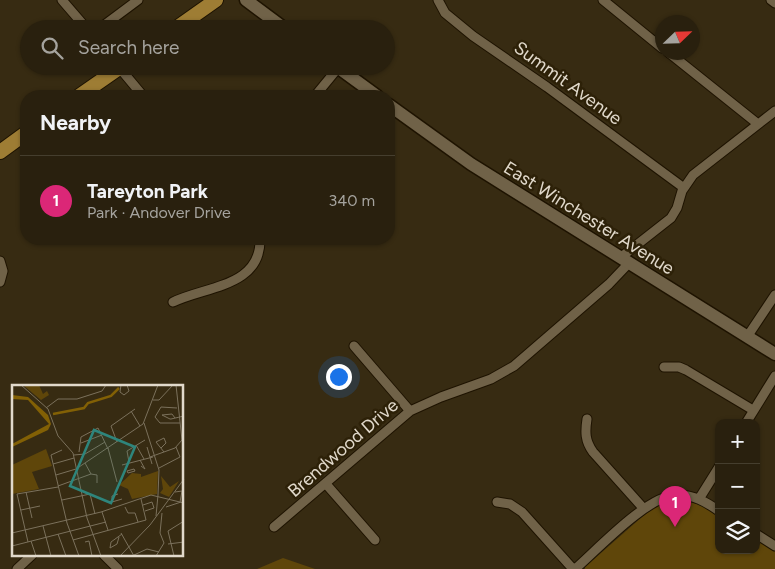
<!DOCTYPE html>
<html lang="en">
<head>
<meta charset="utf-8">
<style>
  body { margin:0; font-family:Figtree,sans-serif; background:#352d1c; color:#f1f3f6 }
  .controls { position:absolute; right:15px; bottom:15px; display:grid; overflow:hidden; border-radius:10px; box-shadow:0 1px 4px #0004 }
  .controls button { width:45px; height:45px; display:grid; place-items:center; padding:0; border:0; border-bottom:1px solid #453e2e; background:#29200e; color:#f1f3f6; font:25px sans-serif }
  .compass { position:absolute; left:655px; top:15px; width:45px; height:45px; border-radius:50%; background:#29200e; box-shadow:0 1px 4px #0004; rotate:67deg }
  .you { position:absolute; left:338px; top:376px; width:18px; height:18px; margin:-12px; border:4px solid #fff; border-radius:50%; background:#1a73e8; box-shadow:0 0 0 8px #1a73e833 }
  .badge { display:grid; place-items:center; width:32px; height:32px; border-radius:50%; background:#db2777; color:#fff; font-size:16px; font-weight:700 }
  .pin { position:absolute; translate:-50% -41px; filter:drop-shadow(0 1px 2px #0008) }
  .pin::after { content:''; position:absolute; top:26px; width:18px; height:15px; background:inherit; clip-path:polygon(0 0,100% 0,50% 100%) }
  .list { margin:0; padding:0; list-style:none }
  h2 { display:flex; justify-content:space-between; align-items:center; height:65px; margin:0; padding:0 20px; font-size:21px }
  h2 small { font-size:16px; font-weight:400; color:#a5a39e }
  .list li { display:grid; grid-template-columns:32px 1fr auto; gap:15px; align-items:center; box-sizing:border-box; height:90px; padding:0 20px; border-top:1px solid #453e2e }
  .list b { display:block; font-size:19px; white-space:nowrap }
  .list p { margin:0; font-size:16px; white-space:nowrap; color:#a5a39e }
  .list em { font-size:16px; font-style:normal; color:#a5a39e }
  .icon { flex:none; width:28px; height:28px; fill:none; stroke:currentColor; stroke-width:2; stroke-linecap:round; stroke-linejoin:round }
  .map { position:relative; flex:none; width:775px; height:569px; overflow:hidden }
  .search { position:absolute; background:#29200e; box-shadow:0 1px 4px #0004; left:20px; top:20px; width:375px; height:55px; display:flex; align-items:center; gap:12px; box-sizing:border-box; padding:0 18px; border-radius:28px; color:#a5a39e; font-size:19px }
  .panel { position:absolute; background:#29200e; box-shadow:0 1px 4px #0004; left:20px; top:90px; width:375px; height:155px; border-radius:20px }
  .map>svg:first-child { display:block }
  .green { fill:#5f460a }
  .lines { fill:none; stroke-linecap:round; stroke-linejoin:round }
  .minor-casing { stroke:#1e1300; stroke-width:11 }
  .secondary-casing { stroke:#1e1300; stroke-width:15 }
  .primary-casing { stroke:#1e1300; stroke-width:16 }
  .minor { stroke:#706248; stroke-width:9 }
  .secondary { stroke:#706248; stroke-width:12 }
  .primary { stroke:#9e7d34; stroke-width:14 }
  .labels { text-anchor:middle; stroke-width:5; stroke-linejoin:round; paint-order:stroke }
  .street-label { font-size:18px; fill:#e1d9cb; stroke:#2d2108 }
  .inset-river { fill:none; stroke:#826005; stroke-width:2.5 }
  .inset-road { fill:none; stroke:#7b715c; stroke-width:1 }
  .view { fill:#2e857c; fill-opacity:0.15; stroke:#2e857c; stroke-width:2.5 }
  .inset-edge { fill:none; stroke:#e1d9cb; stroke-width:2.5 }
</style>
</head>
<body>
<div class="map">
<svg width="775" height="569" viewBox="0 0 775 569">
  <rect width="100%" height="100%" fill="#372b12"/>
  <path class="green" d="M673,500C692,500 703,506 719,515V550H756V539L775,550V569H585V567L651,509L662,502Z
    M283,558L315,569H257Z"/>
  <g class="lines">
    <defs>
      <path id="minor" d="M62,0L87,29
        M438,0L445,13L473,36L547,87L684,188
        M603,0L662,48
        M771,0L775,3
        M99,29L138,0
        M668,52L758,124
        M118,66L143,96
        M315,96L338,68
        M620,258L671,218L677,208L682,191L693,175L775,111
        M0,261L3,271L0,282
        M173,302C206,286 261,287 260,239
        M747,337L775,295
        M354,346L410,411
        M664,367H679L686,370L753,410
        M587,419C585,432 585,441 593,452L644,509
        M746,423L775,376
        M326,484L375,540
        M699,499L719,467
        M497,502L510,504L522,512L573,569
        M274,527L410,411L441,397L491,379L514,366L609,284L629,263
        M756,534L775,546
        M104,555L118,569
        M17,569L32,555
        M575,569C598,549 647,496 676,495C693,494 706,502 719,511"/>
      <path id="secondary" d="M246,0L285,29
        M336,66L377,96
        M389,105L471,164L775,354"/>
      <path id="primary" d="M175,29L216,0
        M79,96L122,66
        M0,152L26,133"/>
    </defs>
    <use href="#minor" class="minor-casing"/>
    <use href="#secondary" class="secondary-casing"/>
    <use href="#primary" class="primary-casing"/>
    <use href="#minor" class="minor"/>
    <use href="#secondary" class="secondary"/>
    <use href="#primary" class="primary"/>
  </g>
  <g class="labels">
    <g class="street-label">
      <text transform="translate(568 83) rotate(36)" y="6">Summit Avenue</text>
      <text transform="translate(589 218) rotate(32)" y="6">East Winchester Avenue</text>
      <text transform="translate(343 448) rotate(-41)" y="6">Brendwood Drive</text>
    </g>
  </g>
  <g transform="translate(12 385)">
    <rect width="171" height="171" fill="#372b12"/>
    <path d="M11,0H27L31,9L35,6L37,10L29,15ZM34,64L40,81L20,87L27,104L0,109V80ZM146,86L145,109L120,114L116,104L107,100L120,88L129,89V92ZM149,91L158,102L167,96L157,112L148,108L151,104Z" fill="#5f460a"/>
    <path d="M0,10L16,12L36,30L39,39L36,45L0,62V59L37,39L16,15L0,14Z" fill="#826005"/>
    <path class="inset-river" d="M41,29L72,23L76,18L99,11L107,3"/>
    <path class="inset-road" d="M9,0L36,24L46,51L61,68L75,133L89,171M109,0L108,7L112,10L117,6L115,0M141,15H147L161,0M34,23L46,14H65L90,6L94,0M165,23L149,22L143,32L148,38H168M119,26L128,41M163,33L160,29L150,30L158,34H159L172,31M132,38L147,85L146,110M105,57L99,41L123,24M69,58L90,50M124,60L132,74M135,62L140,79M96,63L105,97M149,63L154,58L152,53L144,57L152,67M50,65L39,70L55,138L67,171M67,67L69,52L86,43L96,64M62,70L73,69L93,57M138,72L163,63L170,55L164,0M128,75L133,84L129,81M117,77L115,66L133,55M73,78L79,89L85,90V98M41,79L62,73M110,80L141,72M147,83L168,72L164,62M64,84L131,39L146,0M122,84L123,86L116,88L115,86ZM44,90L64,84M46,101L79,89M14,107L20,133M163,107L170,106L168,117M106,109L100,111V117L110,114M50,115L78,109L83,129M131,120L140,117L142,123L133,126M113,122L116,128H123L126,137M154,122L169,117M9,125L28,121M90,127L96,145M144,131L146,110M31,141L39,171M0,148L89,127L139,110L172,118M109,148L122,171M46,149L54,171M107,152L105,159L98,163L99,157L110,149M61,155L134,135L129,114M19,156L24,171M16,157L5,109L46,102M73,157L77,156L80,171M156,159L172,157M0,161L94,137M122,170L135,164L147,167M108,171L138,140L172,94M144,171L152,158L148,148L150,128M162,171L156,146L172,136"/>
    <path class="view" d="M82,45L123,62L99,118L58,101Z"/>
    <rect width="171" height="171" class="inset-edge"/>
  </g>
</svg>
<div class="controls">
<button>+</button>
<button>−</button>
<button><svg class="icon" aria-label="layers" viewBox="0 0 24 24"><path d="M12 4l9 5-9 5-9-5zM3 14l9 5 9-5"/></svg></button>
</div>
<svg class="compass" viewBox="-18 -18 36 36"><path d="M0-13l5 13h-10z" fill="#e53935"/><path d="M0 13l5-13h-10z" fill="#a5a39e"/></svg>
<div class="you"></div>
<div class="pin badge" style="left:675px;top:527px">1</div>
<div class="search"><svg class="icon" aria-label="search" viewBox="0 0 24 24"><circle cx="10" cy="10" r="6"/><path d="M15 15l6 6"/></svg>Search here</div>
<section class="panel">
<h2>Nearby<small></small></h2>
<ul class="list">
<li><span class="badge">1</span><div><b>Tareyton Park</b><p>Park · Andover Drive</p></div><em>340 m</em></li>
</ul>
</section>
</div>
</body>
</html>
